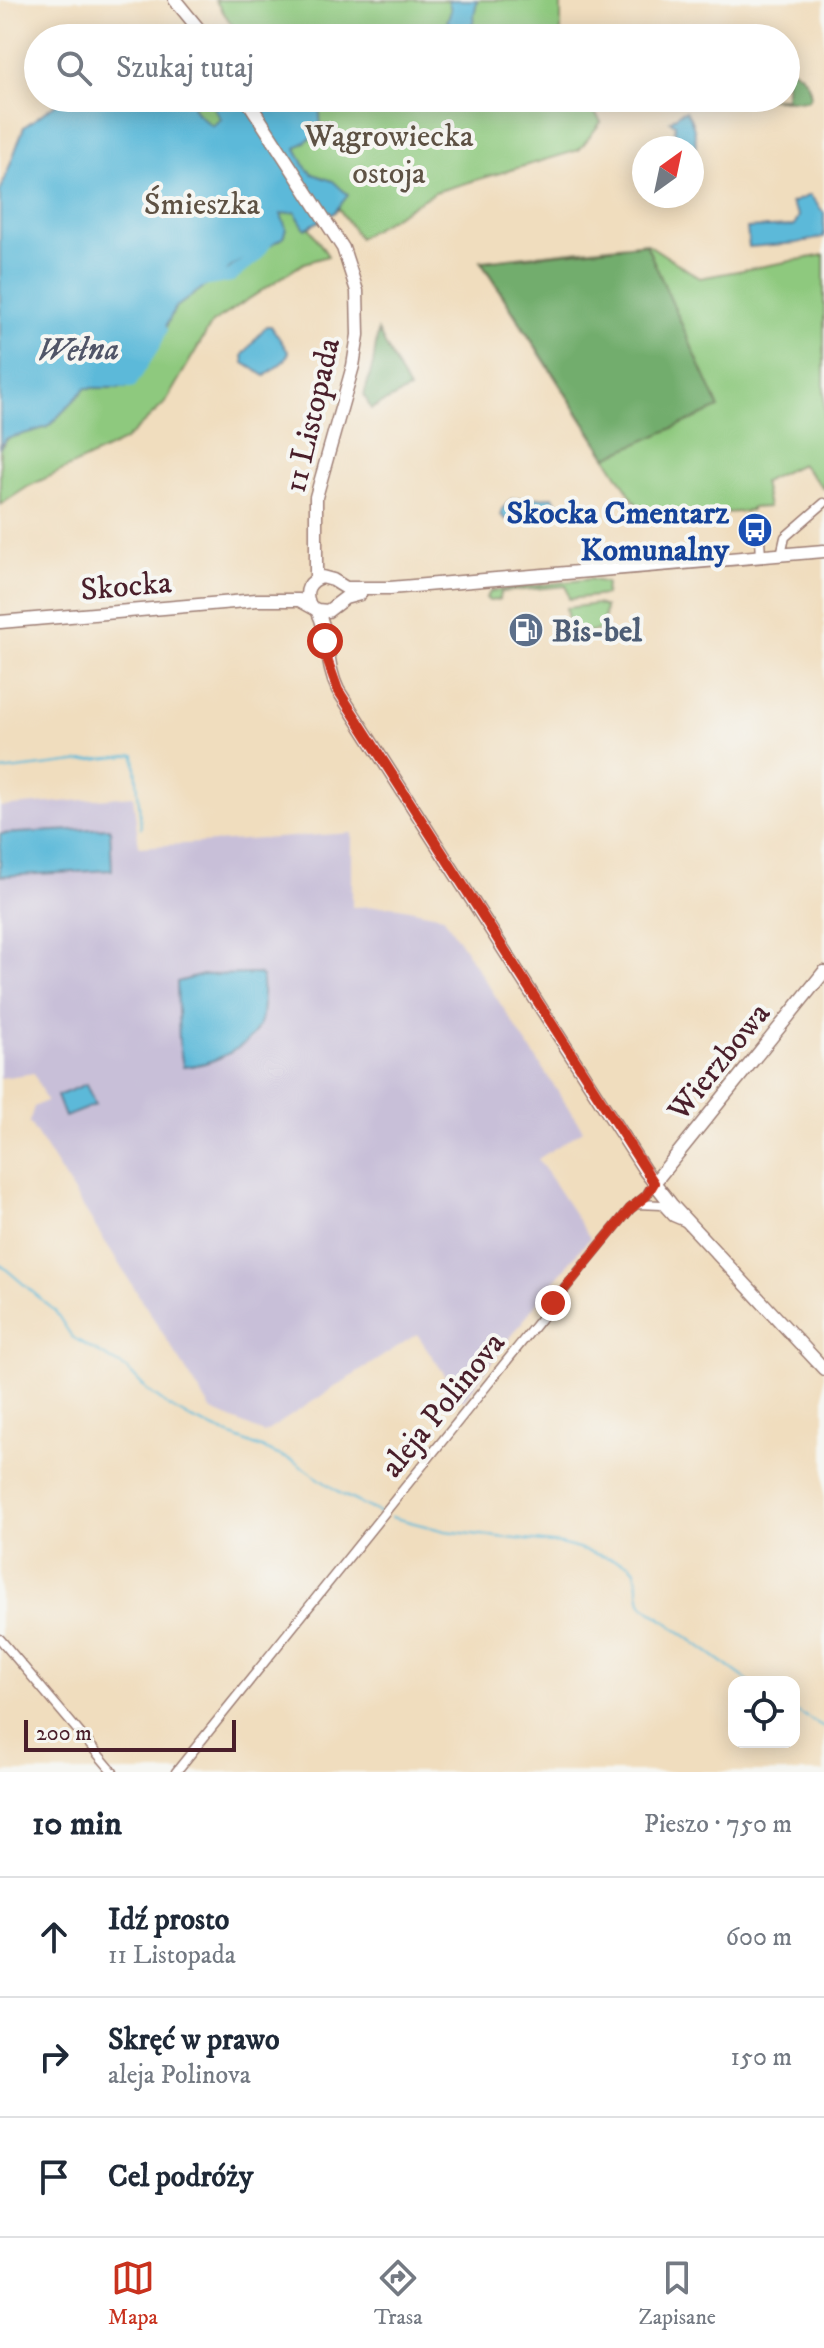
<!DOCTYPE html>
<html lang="pl">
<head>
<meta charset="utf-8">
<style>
  body { margin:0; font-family:"IM FELL DW Pica",serif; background:#f2f2f3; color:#1f2937 }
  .controls { position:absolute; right:24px; bottom:24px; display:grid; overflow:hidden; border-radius:16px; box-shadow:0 4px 20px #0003 }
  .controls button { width:72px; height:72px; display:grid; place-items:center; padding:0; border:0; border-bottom:2px solid #e0e1e3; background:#fff; color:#1f2937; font:40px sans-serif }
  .compass { position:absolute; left:632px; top:136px; width:72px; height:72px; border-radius:50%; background:#fff; box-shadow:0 4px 20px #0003; rotate:33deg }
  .scale { position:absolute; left:24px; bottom:20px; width:212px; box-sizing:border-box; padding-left:8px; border:4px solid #4a1f2b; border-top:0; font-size:22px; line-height:28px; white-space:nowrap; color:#4a1f2b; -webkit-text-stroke:6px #f6f6f2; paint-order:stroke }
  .stop { position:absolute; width:24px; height:24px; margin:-18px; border:6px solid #c8321e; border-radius:50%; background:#fff }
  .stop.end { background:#c8321e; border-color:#fff; box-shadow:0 2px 8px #0008 }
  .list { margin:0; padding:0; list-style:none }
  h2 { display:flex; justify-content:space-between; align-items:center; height:104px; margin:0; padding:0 32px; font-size:34px }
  h2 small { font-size:26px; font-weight:400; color:#747a83 }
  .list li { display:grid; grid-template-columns:52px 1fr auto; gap:24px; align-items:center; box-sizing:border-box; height:120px; padding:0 32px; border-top:2px solid #e0e1e3 }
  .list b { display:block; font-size:30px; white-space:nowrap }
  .list p { margin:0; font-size:26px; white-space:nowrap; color:#747a83 }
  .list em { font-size:26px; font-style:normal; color:#747a83 }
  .icon { flex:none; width:44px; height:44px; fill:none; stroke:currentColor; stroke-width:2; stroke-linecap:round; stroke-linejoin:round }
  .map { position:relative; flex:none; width:824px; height:1772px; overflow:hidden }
  .search { position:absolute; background:#fff; box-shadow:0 4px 20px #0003; left:24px; right:24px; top:24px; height:88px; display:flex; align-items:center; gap:20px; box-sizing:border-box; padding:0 28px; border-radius:44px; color:#747a83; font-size:30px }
  .sheet { height:464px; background:#fff }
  nav { display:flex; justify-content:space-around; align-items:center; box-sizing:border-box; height:112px; border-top:2px solid #e0e1e3; background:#fff; font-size:22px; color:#747a83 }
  nav a { display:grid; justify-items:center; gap:4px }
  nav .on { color:#c8321e }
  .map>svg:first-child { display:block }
  .industrial { fill:#c8bfd8 }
  .green { fill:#8ec97e; stroke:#6c7454; stroke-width:2 }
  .forest { fill:#72ad6d; stroke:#5e664c; stroke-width:2 }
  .water { fill:#5bb9d9; stroke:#526c82; stroke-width:2 }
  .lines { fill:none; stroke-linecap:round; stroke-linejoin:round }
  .stream { stroke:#5bb9d9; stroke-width:2 }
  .river { stroke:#5bb9d9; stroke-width:12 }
  .street-casing { stroke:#9d7e74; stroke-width:11 }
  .secondary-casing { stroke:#9d7e74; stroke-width:15 }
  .street { stroke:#fff; stroke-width:8 }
  .secondary { stroke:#fff; stroke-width:12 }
  .route { stroke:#c8321e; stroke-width:10 }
  .labels { text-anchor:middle; stroke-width:8; stroke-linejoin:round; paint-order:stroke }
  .park-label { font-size:32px; fill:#5e5244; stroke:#f6f6f2 }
  .street-label { font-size:32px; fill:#4a1f2b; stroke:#f6f6f2 }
  .transit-label { font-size:32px; font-weight:bold; fill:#164399; stroke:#f6f6f2; text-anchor:end }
  .service-label { font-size:32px; font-weight:bold; fill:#4e5e75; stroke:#f6f6f2; text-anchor:start }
  .water-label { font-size:34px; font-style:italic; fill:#505568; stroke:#f6f6f2 }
</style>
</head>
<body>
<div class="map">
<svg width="824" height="1772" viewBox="0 0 824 1772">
  <rect width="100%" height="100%" fill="#f6f6f2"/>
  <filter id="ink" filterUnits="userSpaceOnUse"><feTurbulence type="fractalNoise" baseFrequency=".0125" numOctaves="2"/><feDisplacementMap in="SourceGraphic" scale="16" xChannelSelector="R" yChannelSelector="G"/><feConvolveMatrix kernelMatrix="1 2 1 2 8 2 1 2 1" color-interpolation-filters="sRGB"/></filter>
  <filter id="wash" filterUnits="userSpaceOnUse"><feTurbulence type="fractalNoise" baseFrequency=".006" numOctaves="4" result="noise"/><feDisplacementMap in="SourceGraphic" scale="32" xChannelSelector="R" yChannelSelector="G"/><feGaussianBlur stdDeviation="1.8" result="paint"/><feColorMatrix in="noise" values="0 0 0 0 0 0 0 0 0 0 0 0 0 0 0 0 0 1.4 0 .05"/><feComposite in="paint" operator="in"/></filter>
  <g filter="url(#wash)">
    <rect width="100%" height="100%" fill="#f0ddbe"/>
    <path class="industrial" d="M133,796L139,847L352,833V907L394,906L443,916L583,1130L538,1159L590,1238L546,1290L463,1401L417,1334L264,1433L212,1411L29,1122L34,1107L46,1101L34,1073L0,1078V807Z"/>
    <path class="green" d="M215,0H561V38H230L239,35Z
      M125,98H585L601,122L579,150L435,192L359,238L339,209L309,227L328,256L304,263L212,323L165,403L124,441L29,486L0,505V448L17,427Z
      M646,243L700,278L824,255V489L801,464L763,482L768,507L751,508V511L646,519L480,261Z
      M590,579L606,583L605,595L569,599L566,586L501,592L499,600L489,601L486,598L491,591Z
      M597,604L605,607L603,630L575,633L569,629L566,608Z"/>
    <path class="forest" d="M786,66C800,72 809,80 811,96L807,101L754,98H786Z
      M646,244L719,408L607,457L482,262Z
      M378,331L409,390L371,409L364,395L373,364Z"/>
    <path class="water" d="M448,0H477L473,23L465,30L447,22L451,10Z
      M64,98H189L197,113L212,126L221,119L208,98H319L321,131L296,148L306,168L313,174L333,181L348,195L334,213L305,229L295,212L281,214L286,228L283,238L236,264L175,308L165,329L126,388H86L48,427L6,439L0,447V192L24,127Z
      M686,111C697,127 698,149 692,166V148H674L675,124L670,121L681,112Z
      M810,195L824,213V237L797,243L749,247L747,228L794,226L799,216L791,203Z
      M266,326H271L289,353L285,360L265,376L244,363L243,355Z
      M553,497L563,511L553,517L508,521L501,515L502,509L512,499Z
      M110,828L112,870L0,876V834Z
      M259,974L262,977C262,991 265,1011 260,1023C250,1049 209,1065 183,1067L179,1042L177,982L203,975Z
      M86,1084L95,1105L65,1117L57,1096Z"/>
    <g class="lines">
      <path class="stream" d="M452,36L455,25
        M0,771L135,755L141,828
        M0,1264L55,1311L72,1337L127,1369L148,1391L170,1407L191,1419L293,1461L343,1495L380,1513
        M391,1517L445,1531L561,1544L630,1564L635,1570L641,1602L644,1606L750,1682
        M794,1710L824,1727"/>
      <path class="river" d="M202,281L231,276L256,256L270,237
        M114,381L131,382L155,344L161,330"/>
    </g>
  </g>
  <g filter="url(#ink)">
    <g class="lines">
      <defs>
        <path id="street" d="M760,539L761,557
          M781,555L785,537L824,503
          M637,1204L662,1205L673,1217L685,1222
          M0,1639L113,1772
          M176,1772L579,1271L630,1209L646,1196L654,1183"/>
        <path id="secondary" d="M175,0L206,38
          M246,98L343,248L357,291L358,335L353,366L316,497V579
          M309,603C304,591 309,581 322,577L333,580L346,588H390L824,551
          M317,610C330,635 325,664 338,690L645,1171L671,1204L824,1369
          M0,622L257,600H299L317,610L328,611L345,598L360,594
          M654,1183L824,972"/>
      </defs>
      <use href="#street" class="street-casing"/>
      <use href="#secondary" class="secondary-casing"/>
      <use href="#street" class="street"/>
      <use href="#secondary" class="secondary"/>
    </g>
  </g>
  <g class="lines" filter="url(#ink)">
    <path class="route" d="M325,641L328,662L338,690L654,1183L646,1196L630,1209L553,1303"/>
  </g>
  <defs>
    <symbol id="bus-disc" viewBox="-11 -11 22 22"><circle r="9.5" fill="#1a4fb4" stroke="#f6f6f2"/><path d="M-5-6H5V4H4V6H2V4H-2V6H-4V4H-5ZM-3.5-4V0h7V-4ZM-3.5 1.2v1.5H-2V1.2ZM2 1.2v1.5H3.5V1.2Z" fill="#fff"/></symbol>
    <symbol id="fuel-disc" viewBox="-11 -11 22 22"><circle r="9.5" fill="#5c6f8a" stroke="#f6f6f2"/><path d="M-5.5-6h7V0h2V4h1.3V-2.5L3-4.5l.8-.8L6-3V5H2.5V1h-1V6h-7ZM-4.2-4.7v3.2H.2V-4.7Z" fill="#fff"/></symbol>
  </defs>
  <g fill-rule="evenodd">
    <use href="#bus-disc" x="735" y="510" width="40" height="40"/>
    <use href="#fuel-disc" x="506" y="610" width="40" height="40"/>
  </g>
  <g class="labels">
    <g class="park-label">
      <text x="389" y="146">Wągrowiecka<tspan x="389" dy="37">ostoja</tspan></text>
      <text x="202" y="214">Śmieszka</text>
    </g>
    <g class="street-label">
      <text transform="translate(311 415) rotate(-77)" y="11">11 Listopada</text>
      <text transform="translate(126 585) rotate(-5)" y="11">Skocka</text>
      <text transform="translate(718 1061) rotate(-51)" y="11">Wierzbowa</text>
      <text transform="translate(442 1404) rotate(-51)" y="11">aleja Polinova</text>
    </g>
    <g class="transit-label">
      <text x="729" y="523">Skocka Cmentarz<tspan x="729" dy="37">Komunalny</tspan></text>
    </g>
    <g class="service-label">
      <text x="552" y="641">Bis-bel</text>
    </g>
    <g class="water-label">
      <text transform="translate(78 348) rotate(-1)" y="12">Wełna</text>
    </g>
  </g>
</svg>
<div class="controls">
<button><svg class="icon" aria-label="locate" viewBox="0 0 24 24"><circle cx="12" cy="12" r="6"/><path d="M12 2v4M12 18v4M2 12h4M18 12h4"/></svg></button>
</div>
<svg class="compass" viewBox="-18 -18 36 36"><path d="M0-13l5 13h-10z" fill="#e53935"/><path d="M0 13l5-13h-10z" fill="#747a83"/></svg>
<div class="scale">200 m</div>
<div class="stop" style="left:325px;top:641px"></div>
<div class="stop end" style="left:553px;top:1303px"></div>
<div class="search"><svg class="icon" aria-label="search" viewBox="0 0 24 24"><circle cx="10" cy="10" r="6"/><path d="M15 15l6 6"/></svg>Szukaj tutaj</div>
</div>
<section class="sheet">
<h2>10 min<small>Pieszo · 750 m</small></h2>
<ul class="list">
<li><svg class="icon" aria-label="ahead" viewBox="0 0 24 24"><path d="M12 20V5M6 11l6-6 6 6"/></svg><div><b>Idź prosto</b><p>11 Listopada</p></div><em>600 m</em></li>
<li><svg class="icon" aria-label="right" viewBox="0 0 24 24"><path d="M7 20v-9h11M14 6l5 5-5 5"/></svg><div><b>Skręć w prawo</b><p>aleja Polinova</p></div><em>150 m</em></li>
<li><svg class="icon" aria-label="arrive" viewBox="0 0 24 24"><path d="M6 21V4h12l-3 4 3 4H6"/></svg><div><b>Cel podróży</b></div></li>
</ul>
</section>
<nav>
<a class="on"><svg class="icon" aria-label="map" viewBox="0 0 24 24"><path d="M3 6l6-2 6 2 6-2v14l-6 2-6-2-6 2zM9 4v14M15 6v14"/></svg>Mapa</a>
<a><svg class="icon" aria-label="directions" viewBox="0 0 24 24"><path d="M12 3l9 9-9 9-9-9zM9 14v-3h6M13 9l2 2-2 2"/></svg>Trasa</a>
<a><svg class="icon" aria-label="saved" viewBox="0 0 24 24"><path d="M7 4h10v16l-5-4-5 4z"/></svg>Zapisane</a>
</nav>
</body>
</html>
